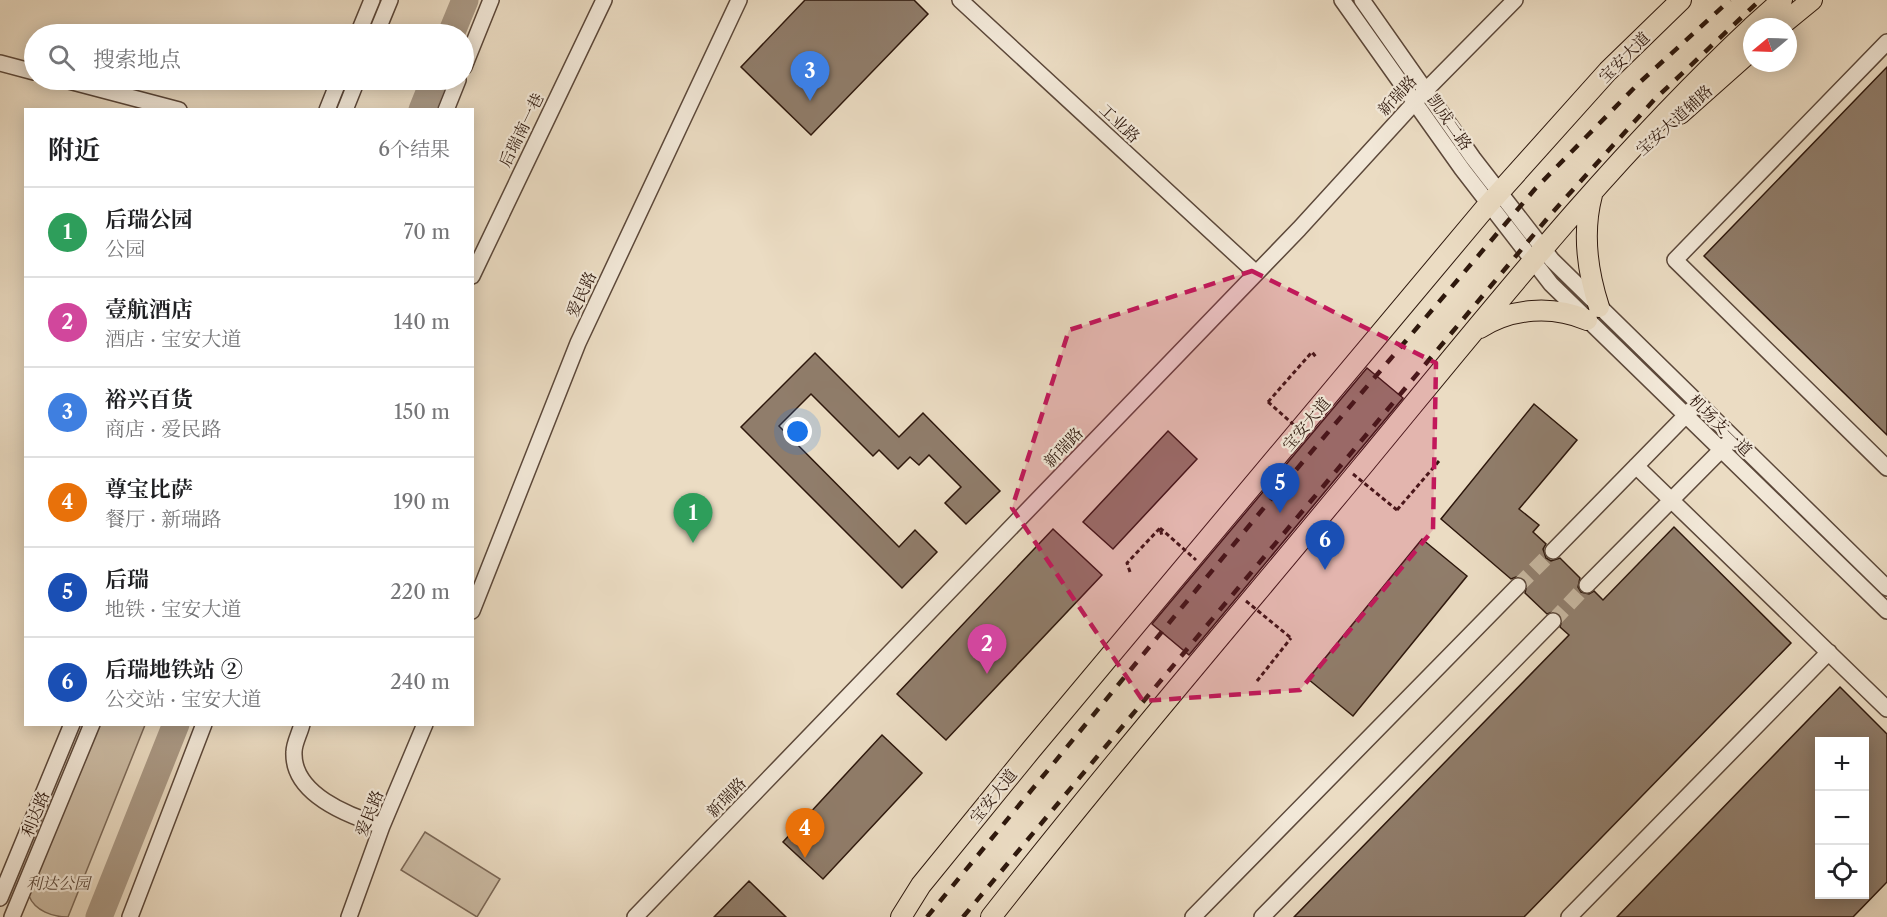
<!DOCTYPE html>
<html lang="zh">
<head>
<meta charset="utf-8">
<style>
  body { margin:0; font-family:"Libre Caslon Text","Noto Serif SC",serif; background:#f6f6f6; color:#202124 }
  .controls { position:absolute; right:18px; bottom:18px; display:grid; overflow:hidden; border-radius:0px; box-shadow:0 3px 15px #0003 }
  .controls button { width:54px; height:54px; display:grid; place-items:center; padding:0; border:0; border-bottom:2px solid #e0e0e0; background:#fff; color:#202124; font:30px sans-serif }
  .compass { position:absolute; left:1743px; top:18px; width:54px; height:54px; border-radius:50%; background:#fff; box-shadow:0 3px 15px #0003; rotate:251deg }
  .you { position:absolute; left:798px; top:432px; width:21px; height:21px; margin:-15px; border:4px solid #fff; border-radius:50%; background:#1a73e8; box-shadow:0 0 0 9px #1a73e833 }
  .badge { display:grid; place-items:center; width:39px; height:39px; border-radius:50%; background:#b45309; color:#fff; font-size:20px; font-weight:700 }
  .pin { position:absolute; translate:-50% -50px; filter:drop-shadow(0 2px 3px #0008) }
  .pin::after { content:''; position:absolute; top:32px; width:21px; height:18px; background:inherit; clip-path:polygon(0 0,100% 0,50% 100%) }
  .list { margin:0; padding:0; list-style:none }
  h2 { display:flex; justify-content:space-between; align-items:center; height:78px; margin:0; padding:0 24px; font-size:26px }
  h2 small { font-size:20px; font-weight:400; color:#757577 }
  .list li { display:grid; grid-template-columns:39px 1fr auto; gap:18px; align-items:center; box-sizing:border-box; height:90px; padding:0 24px; border-top:2px solid #e0e0e0 }
  .list b { display:block; font-size:22px; white-space:nowrap }
  .list p { margin:0; font-size:20px; white-space:nowrap; color:#757577 }
  .list em { font-size:20px; font-style:normal; color:#757577 }
  .icon { flex:none; width:33px; height:33px; fill:none; stroke:currentColor; stroke-width:2; stroke-linecap:round; stroke-linejoin:round }
  .map { position:relative; flex:none; width:1887px; height:917px; overflow:hidden }
  .search { position:absolute; background:#fff; box-shadow:0 3px 15px #0003; left:24px; top:24px; width:450px; height:66px; display:flex; align-items:center; gap:15px; box-sizing:border-box; padding:0 21px; border-radius:33px; color:#757577; font-size:22px }
  .panel { position:absolute; background:#fff; box-shadow:0 3px 15px #0003; left:24px; top:108px; width:450px; height:618px; border-radius:0px }
  .map>svg:first-child { display:block }
  .green { fill:#cbbba4; stroke:#7c6958; stroke-width:1.5 }
  .lines { fill:none; stroke-linecap:round; stroke-linejoin:round }
  .river { stroke:#aa9985; stroke-width:27 }
  .building { fill:#907d6b; stroke:#2d170c; stroke-width:1.5; fill-rule:evenodd }
  .minor-tunnel { stroke:#c5b59e; stroke-width:15; stroke-dasharray:15 8; stroke-linecap:butt }
  .minor-casing { stroke:#5c483a; stroke-width:18 }
  .major-casing { stroke:#2d170c; stroke-width:22 }
  .path { stroke:#2d170c; stroke-width:3; stroke-dasharray:4.5 3; stroke-linecap:butt }
  .minor { stroke:#f2e8d8; stroke-width:15 }
  .major { stroke:#ebdcc3; stroke-width:20 }
  .rail { stroke:#2d170c; stroke-width:4.5; stroke-dasharray:10 10; stroke-linecap:butt }
  .path-bridge { stroke:#2d170c; stroke-width:3; stroke-dasharray:4.5 3; stroke-linecap:butt }
  .marked { fill:#c2185b; fill-opacity:0.2; stroke:#c2185b; stroke-width:4.5; stroke-dasharray:12 8; stroke-linejoin:round }
  .labels { text-anchor:middle; stroke-width:4.5; stroke-linejoin:round; paint-order:stroke }
  .street-label { font-size:16px; fill:#2d170c; stroke:#f2e8d8 }
  .park-label { font-size:16px; font-style:italic; fill:#5c483a; stroke:#f2e8d8 }
</style>
</head>
<body>
<div class="map">
<svg width="1887" height="917" viewBox="0 0 1887 917">
  <rect width="100%" height="100%" fill="#ebdcc3"/>
  <filter id="stains"><feTurbulence type="fractalNoise" baseFrequency=".00333" numOctaves="4"/><feColorMatrix values="0 0 0 0 .2 0 0 0 0 .09 0 0 0 0 .02 0 0 0 .5 -.17"/></filter>
  <radialGradient id="worn" r=".72"><stop offset=".6" stop-color="#630" stop-opacity="0"/><stop offset="1" stop-color="#630" stop-opacity=".3"/></radialGradient>
  <path class="green" d="M99,725H145L68,917C53,917 35,911 29,896Z
    M425,832L500,879L477,917L401,870Z"/>
  <g class="lines">
    <path class="river" d="M451,34L465,0
      M422,110L434,80
      M99,917L176,724"/>
  </g>
  <path class="building" d="M805,0H914L928,14L811,135L741,67Z
    M1887,67V435L1704,256Z
    M815,353L899,437L923,413L1000,491L966,524L945,503L961,487L929,455L919,465L910,457L898,469L879,450L873,456L811,394L779,426L899,547L915,530L937,552L902,588L741,427Z
    M1367,368L1403,398L1189,655L1152,624Z
    M1534,404L1577,440L1519,509L1539,525L1533,532L1546,544L1543,549L1546,558L1551,561L1560,558L1580,578L1578,587L1581,592L1589,594L1594,591L1603,600L1674,527L1791,643L1524,917H1294L1569,635L1560,627L1562,619L1559,614L1555,611L1547,614L1525,593L1527,584L1524,579L1516,577L1511,579L1441,519Z
    M1168,431L1197,459L1113,549L1083,522Z
    M1053,529L1102,575L946,740L897,694Z
    M1422,539L1467,576L1353,716L1308,679Z
    M1840,687L1887,734V882L1853,917H1617ZM1820,741H1864V894H1820Z
    M882,735L922,773L823,879L783,842Z
    M749,881L786,917H714Z"/>
  <g class="lines">
    <path class="minor-tunnel" d="M1518,586L1553,551
      M1553,621L1587,585"/>
    <defs>
      <path id="minor" d="M960,0L1256,273
        M1342,0L1462,169L1551,284L1887,611
        M1362,0L1473,158L1552,260L1887,588
        M358,34L372,0
        M376,34L390,0
        M1887,42L1675,260L1887,468
        M0,63L34,72
        M464,67L491,0
        M65,80L179,110
        M327,110L339,80
        M345,110L357,80
        M446,110L458,80
        M472,276L604,0
        M1636,466L1887,709
        M1553,551L1691,410
        M1587,585L1727,444
        M472,611L578,343L739,0
        M302,724C300,733 294,743 294,752C292,794 349,816 382,826
        M0,898L72,724
        M12,917L92,724
        M130,917L204,724
        M349,917L382,826L425,724
        M635,917L1299,229L1426,90L1515,0
        M1193,917L1518,586
        M1262,917L1553,621
        M1569,917L1829,652"/>
      <path id="major" d="M1752,27L1782,0
        M1779,27L1812,0
        M1680,114L1752,50
        M1592,195C1582,233 1587,270 1599,307
        M1480,328C1512,308 1552,305 1587,320
        M901,917L921,885L1031,750L1486,207L1608,71L1681,0
        M991,917C1112,763 1240,614 1365,463C1489,313 1610,160 1752,27"/>
    </defs>
    <use href="#minor" class="minor-casing"/>
    <use href="#major" class="major-casing"/>
    <path class="path" d="M1268,402L1312,352L1316,357
      M1397,510L1439,461
      M1130,572L1127,563L1160,528L1162,536
      M1257,681L1291,638"/>
    <use href="#minor" class="minor"/>
    <use href="#major" class="major"/>
    <path class="rail" d="M927,917L1267,504L1535,189L1639,83L1730,0
      M963,917L1551,214L1654,100L1760,0"/>
    <path class="path-bridge" d="M1268,402L1302,432
      M1353,474L1397,510
      M1160,528L1196,560
      M1246,601L1291,638"/>
  </g>
  <path class="marked" d="M1252,271L1436,363L1433,530L1300,690L1143,701L1012,508L1069,330Z"/>
  <g class="labels">
    <g class="street-label">
      <text transform="translate(1624 57) rotate(-45)" y="6">宝安大道</text>
      <text transform="translate(1397 95) rotate(-47)" y="6">新瑞路</text>
      <text transform="translate(1674 120) rotate(-42)" y="6">宝安大道辅路</text>
      <text transform="translate(1450 122) rotate(55)" y="6">凯成二路</text>
      <text transform="translate(1120 123) rotate(43)" y="6">工业路</text>
      <text transform="translate(521 130) rotate(-64)" y="6">后瑞南一巷</text>
      <text transform="translate(581 294) rotate(-65)" y="6">爱民路</text>
      <text transform="translate(1306 424) rotate(-50)" y="6">宝安大道</text>
      <text transform="translate(1721 425) rotate(44)" y="6">机场支一道</text>
      <text transform="translate(1063 447) rotate(-46)" y="6">新瑞路</text>
      <text transform="translate(993 796) rotate(-51)" y="6">宝安大道</text>
      <text transform="translate(726 797) rotate(-46)" y="6">新瑞路</text>
      <text transform="translate(369 813) rotate(-68)" y="6">爱民路</text>
      <text transform="translate(35 814) rotate(-68)" y="6">利达路</text>
    </g>
    <g class="park-label">
      <text x="58" y="889">利达公园</text>
    </g>
  </g>
  <rect width="100%" height="100%" filter="url(#stains)"/>
  <rect width="100%" height="100%" fill="url(#worn)"/>
</svg>
<div class="controls">
<button>+</button>
<button>−</button>
<button><svg class="icon" aria-label="locate" viewBox="0 0 24 24"><circle cx="12" cy="12" r="6"/><path d="M12 2v4M12 18v4M2 12h4M18 12h4"/></svg></button>
</div>
<svg class="compass" viewBox="-18 -18 36 36"><path d="M0-13l5 13h-10z" fill="#e53935"/><path d="M0 13l5-13h-10z" fill="#757577"/></svg>
<div class="you"></div>
<div class="pin badge" style="left:693px;top:543px;background:#2e9e5b">1</div>
<div class="pin badge" style="left:987px;top:674px;background:#d1479c">2</div>
<div class="pin badge" style="left:810px;top:101px;background:#3f7fe0">3</div>
<div class="pin badge" style="left:805px;top:858px;background:#e8710a">4</div>
<div class="pin badge" style="left:1280px;top:513px;background:#1a4fb4">5</div>
<div class="pin badge" style="left:1325px;top:570px;background:#1a4fb4">6</div>
<div class="search"><svg class="icon" aria-label="search" viewBox="0 0 24 24"><circle cx="10" cy="10" r="6"/><path d="M15 15l6 6"/></svg>搜索地点</div>
<section class="panel">
<h2>附近<small>6个结果</small></h2>
<ul class="list">
<li><span class="badge" style="background:#2e9e5b">1</span><div><b>后瑞公园</b><p>公园</p></div><em>70 m</em></li>
<li><span class="badge" style="background:#d1479c">2</span><div><b>壹航酒店</b><p>酒店 · 宝安大道</p></div><em>140 m</em></li>
<li><span class="badge" style="background:#3f7fe0">3</span><div><b>裕兴百货</b><p>商店 · 爱民路</p></div><em>150 m</em></li>
<li><span class="badge" style="background:#e8710a">4</span><div><b>尊宝比萨</b><p>餐厅 · 新瑞路</p></div><em>190 m</em></li>
<li><span class="badge" style="background:#1a4fb4">5</span><div><b>后瑞</b><p>地铁 · 宝安大道</p></div><em>220 m</em></li>
<li><span class="badge" style="background:#1a4fb4">6</span><div><b>后瑞地铁站 ②</b><p>公交站 · 宝安大道</p></div><em>240 m</em></li>
</ul>
</section>
</div>
</body>
</html>
